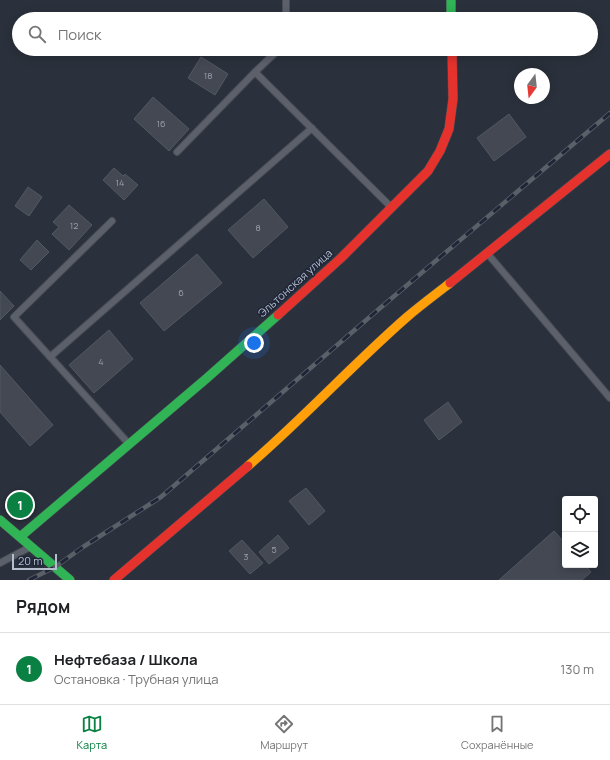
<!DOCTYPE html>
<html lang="ru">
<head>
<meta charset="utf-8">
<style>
  body { margin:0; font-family:Manrope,sans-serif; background:#f2f2f2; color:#202124 }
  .controls { position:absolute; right:12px; bottom:12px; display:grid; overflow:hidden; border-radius:4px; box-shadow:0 2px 10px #0003 }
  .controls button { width:36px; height:36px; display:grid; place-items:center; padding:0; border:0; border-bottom:1px solid #e0e0e0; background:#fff; color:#202124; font:20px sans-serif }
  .compass { position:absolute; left:514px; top:68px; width:36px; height:36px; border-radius:50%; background:#fff; box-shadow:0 2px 10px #0003; rotate:195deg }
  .scale { position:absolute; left:12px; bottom:10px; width:45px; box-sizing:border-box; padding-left:4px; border:2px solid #b6bdcd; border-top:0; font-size:11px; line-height:14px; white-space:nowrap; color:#b6bdcd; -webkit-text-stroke:3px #1e2638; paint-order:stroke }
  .you { position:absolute; left:254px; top:343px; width:14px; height:14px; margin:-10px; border:3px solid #fff; border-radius:50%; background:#1a73e8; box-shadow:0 0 0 6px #1a73e833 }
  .badge { display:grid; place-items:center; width:26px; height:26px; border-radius:50%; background:#0b8043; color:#fff; font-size:13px; font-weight:700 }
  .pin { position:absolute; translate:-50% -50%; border:2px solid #fff; box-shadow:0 1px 4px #0006 }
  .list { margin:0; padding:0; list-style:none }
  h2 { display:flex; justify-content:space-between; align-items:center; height:52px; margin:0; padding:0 16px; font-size:17px }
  h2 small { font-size:13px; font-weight:400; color:#757577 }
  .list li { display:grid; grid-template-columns:26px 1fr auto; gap:12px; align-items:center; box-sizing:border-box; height:72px; padding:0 16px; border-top:1px solid #e0e0e0 }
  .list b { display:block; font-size:15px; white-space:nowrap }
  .list p { margin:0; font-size:13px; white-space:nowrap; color:#757577 }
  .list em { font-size:13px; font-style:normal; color:#757577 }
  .icon { flex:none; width:22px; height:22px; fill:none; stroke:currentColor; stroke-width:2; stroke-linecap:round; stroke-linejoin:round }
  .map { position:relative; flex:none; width:610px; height:580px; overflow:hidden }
  .search { position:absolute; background:#fff; box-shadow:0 2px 10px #0003; left:12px; right:12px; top:12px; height:44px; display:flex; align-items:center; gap:10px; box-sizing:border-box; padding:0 14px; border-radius:22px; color:#757577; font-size:15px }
  .sheet { height:124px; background:#fff }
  nav { display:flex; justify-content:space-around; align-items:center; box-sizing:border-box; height:56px; border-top:1px solid #e0e0e0; background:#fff; font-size:11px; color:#757577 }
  nav a { display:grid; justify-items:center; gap:2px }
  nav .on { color:#0b8043 }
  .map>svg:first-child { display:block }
  .building { fill:#434852; stroke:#535963 }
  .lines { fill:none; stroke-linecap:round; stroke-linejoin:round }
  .lane-casing { stroke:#484c54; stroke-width:8 }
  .fast-casing { stroke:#484c54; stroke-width:10 }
  .slow-casing { stroke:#484c54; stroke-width:10 }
  .jam-casing { stroke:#484c54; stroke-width:10 }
  .lane { stroke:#5c606a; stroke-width:6 }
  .fast { stroke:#30b455; stroke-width:9 }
  .slow { stroke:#ff9f0a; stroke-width:9 }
  .jam { stroke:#e5322d; stroke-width:9 }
  .rail-casing { stroke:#5a5f68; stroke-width:4.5 }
  .rail { stroke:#1e2638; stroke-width:3; stroke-dasharray:9; stroke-linecap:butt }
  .labels { text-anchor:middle; stroke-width:3; stroke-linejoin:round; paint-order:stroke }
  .number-label { font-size:9px; fill:#99a0ae }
  .street-label { font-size:11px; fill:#b6bdcd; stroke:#1e2638 }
</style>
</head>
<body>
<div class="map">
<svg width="610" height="580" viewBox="0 0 610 580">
  <rect width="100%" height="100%" fill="#2b313c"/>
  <path class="building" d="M201,57L228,74L215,95L188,78Z
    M153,97L189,129L169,151L134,119Z
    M509,114L526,137L494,161L477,138Z
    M114,168L123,176L125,174L138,185L124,200L103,180Z
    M28,187L42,197L29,216L15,206Z
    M264,199L288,227L253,258L228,230Z
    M69,205L92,225L69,250L52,234L59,227L53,222Z
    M37,240L49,252L31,270L20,260Z
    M197,254L222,283L164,331L140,303Z
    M0,291L14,306L0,320Z
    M109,330L133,359L94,393L69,365Z
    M0,365L53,425L30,446L0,412Z
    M448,402L462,422L439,440L424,420Z
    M306,488L325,511L309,525L289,501Z
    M554,531L565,543V565H585L591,572L582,580H499Z
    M278,535L289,548L269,564L259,552Z
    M242,540L263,563L250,574L229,551Z"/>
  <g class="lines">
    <defs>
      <path id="lane" d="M286,0V19
        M255,72L275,53L277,49
        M177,152L255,72L391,207
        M112,221L14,317L129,444
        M487,253L610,398
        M50,357L312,128
        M0,563L30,547"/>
      <path id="fast" d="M451,0V19
        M0,520L70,580
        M20,537L207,378L278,315"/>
      <path id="slow" d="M248,466C303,419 352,365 407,317C421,305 436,294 450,283"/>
      <path id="jam" d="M450,283L610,154
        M278,315L341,258L428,171L440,151L449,129L453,99L452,49
        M114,580L248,466"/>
    </defs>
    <use href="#lane" class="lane-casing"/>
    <use href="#fast" class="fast-casing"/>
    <use href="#slow" class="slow-casing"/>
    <use href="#jam" class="jam-casing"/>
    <use href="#lane" class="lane"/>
    <use href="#fast" class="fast"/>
    <use href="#slow" class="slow"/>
    <use href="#jam" class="jam"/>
    <defs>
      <path id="rail" d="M29,580L55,567L83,547L161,497L379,309L610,113"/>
    </defs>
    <use href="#rail" class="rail-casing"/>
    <use href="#rail" class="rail"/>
  </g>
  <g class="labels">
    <g class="number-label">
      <text x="208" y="79">18</text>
      <text x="161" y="127">16</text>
      <text x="120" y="186">14</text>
      <text x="74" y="229">12</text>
      <text x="258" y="231">8</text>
      <text x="181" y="296">6</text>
      <text x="101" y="365">4</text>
      <text x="274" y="553">5</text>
      <text x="246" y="560">3</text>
    </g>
    <g class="street-label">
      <text transform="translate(295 283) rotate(-42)" y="4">Эльтонская улица</text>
    </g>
  </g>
</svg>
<div class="controls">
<button><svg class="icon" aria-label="locate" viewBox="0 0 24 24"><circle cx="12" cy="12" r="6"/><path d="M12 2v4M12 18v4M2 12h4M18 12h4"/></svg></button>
<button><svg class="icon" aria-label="layers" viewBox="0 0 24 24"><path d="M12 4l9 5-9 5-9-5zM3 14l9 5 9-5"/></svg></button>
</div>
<svg class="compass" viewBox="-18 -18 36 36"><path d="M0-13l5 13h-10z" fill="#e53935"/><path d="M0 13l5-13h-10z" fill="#757577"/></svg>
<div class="scale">20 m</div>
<div class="you"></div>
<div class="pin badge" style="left:20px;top:505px">1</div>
<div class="search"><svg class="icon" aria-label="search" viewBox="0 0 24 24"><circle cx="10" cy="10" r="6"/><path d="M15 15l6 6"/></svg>Поиск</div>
</div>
<section class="sheet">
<h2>Рядом<small></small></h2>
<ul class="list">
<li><span class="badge">1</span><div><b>Нефтебаза / Школа</b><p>Остановка · Трубная улица</p></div><em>130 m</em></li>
</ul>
</section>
<nav>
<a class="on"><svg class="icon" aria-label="map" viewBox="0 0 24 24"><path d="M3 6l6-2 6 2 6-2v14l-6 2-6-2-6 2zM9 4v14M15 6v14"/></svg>Карта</a>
<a><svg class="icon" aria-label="directions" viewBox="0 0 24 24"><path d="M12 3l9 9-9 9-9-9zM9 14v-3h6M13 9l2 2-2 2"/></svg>Маршрут</a>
<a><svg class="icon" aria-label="saved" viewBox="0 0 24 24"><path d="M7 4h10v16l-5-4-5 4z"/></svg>Сохранённые</a>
</nav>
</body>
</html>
